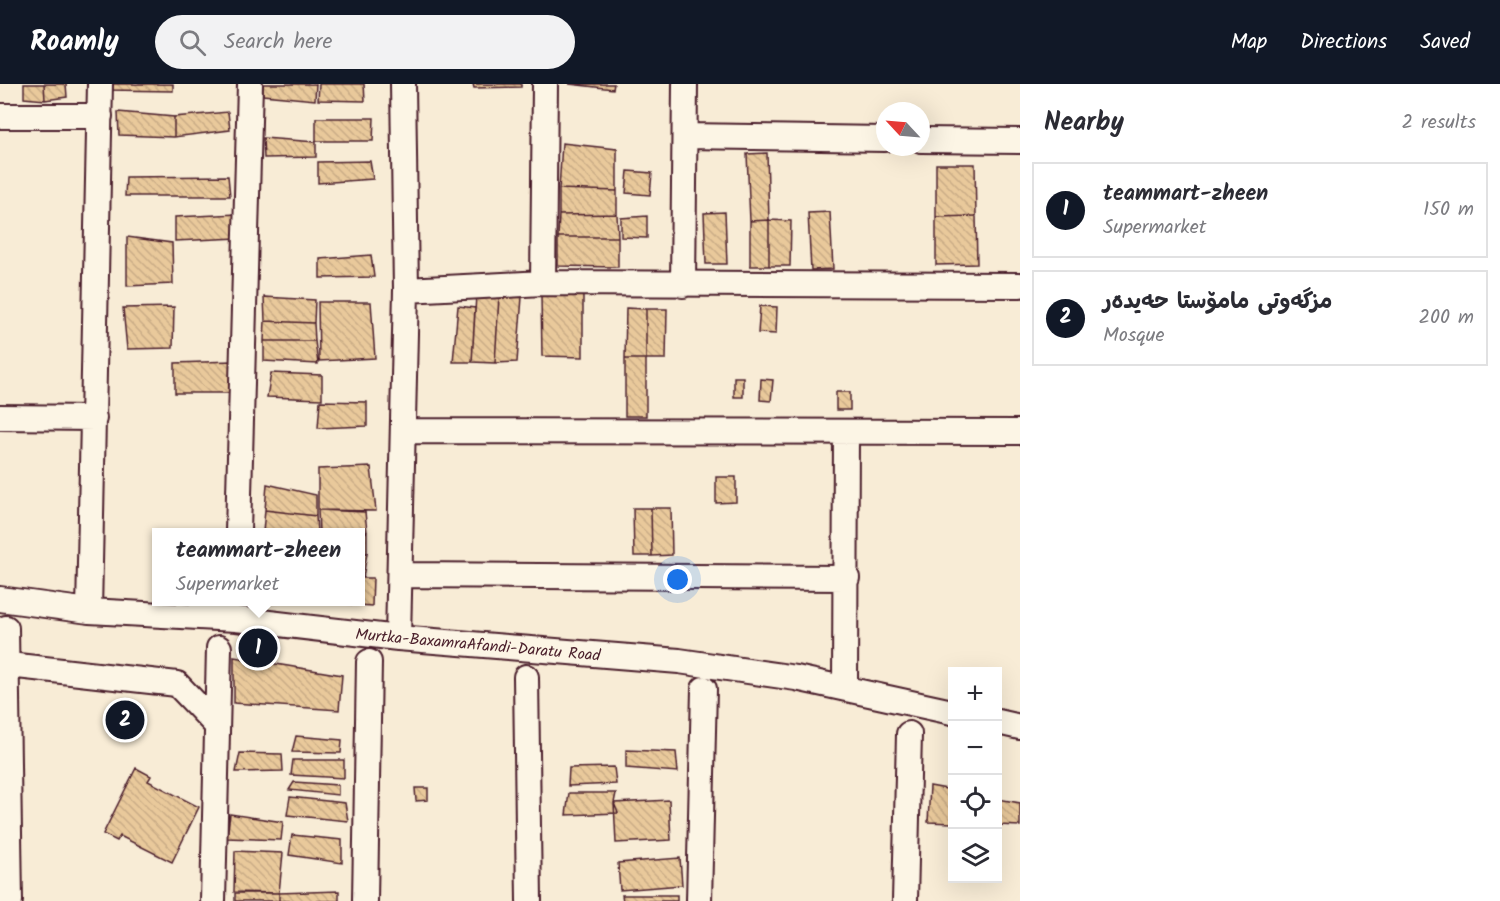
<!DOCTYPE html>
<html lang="en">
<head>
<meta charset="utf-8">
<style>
  body { margin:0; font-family:Kalam,"Playpen Sans Arabic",sans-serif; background:#f2f2f3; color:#2b2b33 }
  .controls { position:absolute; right:18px; bottom:18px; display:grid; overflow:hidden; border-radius:0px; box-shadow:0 6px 24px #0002 }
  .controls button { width:54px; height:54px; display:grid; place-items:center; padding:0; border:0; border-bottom:2px solid #e1e1e2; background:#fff; color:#2b2b33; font:30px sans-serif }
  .compass { position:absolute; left:876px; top:18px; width:54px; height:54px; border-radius:50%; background:#fff; box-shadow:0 6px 24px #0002; rotate:296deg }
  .you { position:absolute; left:678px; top:496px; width:21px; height:21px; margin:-15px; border:4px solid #fff; border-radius:50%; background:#1a73e8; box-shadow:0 0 0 9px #1a73e833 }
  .badge { display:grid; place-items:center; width:39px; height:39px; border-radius:50%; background:#111827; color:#fff; font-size:20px; font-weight:700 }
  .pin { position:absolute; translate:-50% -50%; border:3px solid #fff; box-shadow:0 2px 6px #0006 }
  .popup { position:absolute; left:152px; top:444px; width:213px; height:78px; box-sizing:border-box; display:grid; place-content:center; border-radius:0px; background:#fff; filter:drop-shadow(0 2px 4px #0005); font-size:20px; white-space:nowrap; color:#7c7c81 }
  .popup b { font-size:22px; color:#2b2b33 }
  .popup::after { content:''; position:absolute; left:50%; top:100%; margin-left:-12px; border:12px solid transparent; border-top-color:#fff }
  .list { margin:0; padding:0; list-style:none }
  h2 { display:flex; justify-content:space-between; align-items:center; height:78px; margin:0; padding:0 24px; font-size:26px }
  h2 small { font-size:20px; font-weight:400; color:#7c7c81 }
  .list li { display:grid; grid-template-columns:39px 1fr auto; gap:18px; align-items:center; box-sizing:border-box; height:96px; margin:0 12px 12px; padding:0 12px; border:2px solid #e1e1e2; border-radius:0px }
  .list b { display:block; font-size:22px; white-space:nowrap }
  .list p { margin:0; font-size:20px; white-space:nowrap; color:#7c7c81 }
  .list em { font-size:20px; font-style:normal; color:#7c7c81 }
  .icon { flex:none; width:33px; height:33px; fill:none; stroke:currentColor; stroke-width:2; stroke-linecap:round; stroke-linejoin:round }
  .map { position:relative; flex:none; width:1020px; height:817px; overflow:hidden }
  header { display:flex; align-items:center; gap:36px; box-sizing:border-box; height:84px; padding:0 30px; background:#111827; color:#fff }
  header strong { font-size:28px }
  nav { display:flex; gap:33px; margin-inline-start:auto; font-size:21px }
  .search { width:420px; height:54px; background:#f2f2f3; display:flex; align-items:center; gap:15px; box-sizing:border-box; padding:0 21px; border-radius:33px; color:#7c7c81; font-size:22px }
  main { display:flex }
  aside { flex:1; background:#fff }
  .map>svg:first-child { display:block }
  .building { fill:url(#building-back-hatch); stroke:#4a1f2b; stroke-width:1.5 }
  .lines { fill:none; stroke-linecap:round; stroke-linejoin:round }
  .minor-casing { stroke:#4a1f2b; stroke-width:28 }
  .minor { stroke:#fcf5e5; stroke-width:24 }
  .labels { text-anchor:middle; stroke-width:4.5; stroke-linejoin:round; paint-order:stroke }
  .street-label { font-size:16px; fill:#4a1f2b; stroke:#fcf5e5 }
</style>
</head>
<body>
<header>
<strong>Roamly</strong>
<div class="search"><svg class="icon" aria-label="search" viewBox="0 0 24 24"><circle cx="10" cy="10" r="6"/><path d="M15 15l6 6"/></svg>Search here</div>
<nav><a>Map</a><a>Directions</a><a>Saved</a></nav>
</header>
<main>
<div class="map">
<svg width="1020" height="817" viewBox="0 0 1020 817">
  <defs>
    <pattern id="building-back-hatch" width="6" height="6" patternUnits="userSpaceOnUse" patternTransform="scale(1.5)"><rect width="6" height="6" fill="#e9c99b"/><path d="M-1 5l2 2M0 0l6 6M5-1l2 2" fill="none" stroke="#c9ac86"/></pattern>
  </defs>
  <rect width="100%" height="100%" fill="#f8ecd6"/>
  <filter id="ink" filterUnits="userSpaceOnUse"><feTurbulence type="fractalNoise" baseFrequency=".0167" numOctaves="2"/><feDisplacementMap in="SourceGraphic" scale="12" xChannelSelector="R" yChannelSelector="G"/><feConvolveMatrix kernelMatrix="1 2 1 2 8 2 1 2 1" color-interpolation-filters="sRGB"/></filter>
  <g filter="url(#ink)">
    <path class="building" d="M24,0H44L45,16L24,14Z
      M44,0H66L67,13L45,16Z
      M109,0H173V7L108,6Z
      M263,0H316L315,16L263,11Z
      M319,0H364L365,17L318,16Z
      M473,0H521V3L474,4Z
      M569,0H614L613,5Z
      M118,28L174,33V53L119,51Z
      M228,28L230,46L174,53V33Z
      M316,34H374L373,57H316Z
      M263,54L316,58V73L264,74Z
      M562,59L617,65V107L559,105Z
      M767,69L769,136L750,137L747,70Z
      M370,77L373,95L318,99V78Z
      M936,80H975L976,132L936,133Z
      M628,87L652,89L650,111L626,109Z
      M228,92L230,112H125L126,93Z
      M559,105L617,107V130L559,131Z
      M725,128L727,180H706L704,129Z
      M830,128L833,185L811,186L808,129Z
      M238,130V154L175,157V133Z
      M617,130L618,153H558L559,131Z
      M647,132V154L621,153V134Z
      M976,132L977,180L936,181V133Z
      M769,136L791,137L790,182H769Z
      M769,136V182H750V137Z
      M127,153L172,159L173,200L127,202Z
      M558,153H618V183L558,182Z
      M371,171L374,193L320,194V175Z
      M583,210V273L542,272L541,211Z
      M476,211L499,212L495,279L472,278Z
      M264,213L315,216L314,239L265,237Z
      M499,213H522L517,278L495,279Z
      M318,218H371L375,274L319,277Z
      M458,222L475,224L472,278H453Z
      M760,222L777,223L776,250L758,249Z
      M174,223L173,264L127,265L123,224Z
      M626,224L646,225V275H625Z
      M646,225H667L666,275H646Z
      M265,237L314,239L315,257H264Z
      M264,257H315L318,280L264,277Z
      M625,275H646V332H625Z
      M232,277L231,309H175V279Z
      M271,289L322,291V315L267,313Z
      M734,293H743V313H734Z
      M761,295L773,296L771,317L760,316Z
      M836,308H850V326H836Z
      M320,317L367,318V342L318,344Z
      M371,383L376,427L318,426V385Z
      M716,393H736V418L716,419Z
      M267,400L316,411V432L265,426Z
      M633,424H651L652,472H634Z
      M651,424H671L672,471L652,472Z
      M265,426L316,432L317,448H263Z
      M318,426L365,428L367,448H319Z
      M367,448V469L360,470V449Z
      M367,469L363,494H360V470Z
      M360,494H373L372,522L316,518H360Z
      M234,573L342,591L339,626L234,619Z
      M296,652L342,656L341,669L292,668Z
      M626,666L676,668L678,688L626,684Z
      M240,669L282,670L283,687L236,688Z
      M293,676H344V694L291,691Z
      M614,683L616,700L568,702L569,684Z
      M136,684L151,692L148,697L199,723L172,778L120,752L117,757L103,750Z
      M294,698L338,701V711L289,706Z
      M930,702L952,706V739L928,738Z
      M415,704H428V716L416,717Z
      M569,709H616L614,719L618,729L566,731Z
      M290,713L345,719L348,737L287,731Z
      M998,715L1020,719V742L998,741Z
      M669,716L671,756L616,759L614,719Z
      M230,730L283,738L281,756L227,754Z
      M292,751L342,756V779L289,771Z
      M235,767L283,769L279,809L234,808Z
      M680,774L682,801L620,806L618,779Z
      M339,807V817H279V809Z
      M235,809H279V817H235Z
      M622,811H677V817H623Z"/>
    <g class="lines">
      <defs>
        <path id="minor" d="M0,32H100
          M685,52L885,55
          M921,56L1020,57
          M543,199L545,0
          M683,201L685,0
          M406,206L543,199L1020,201
          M0,333L94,334
          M403,347L1020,348
          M238,448L250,0
          M401,491L847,494
          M0,515L89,527L236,535L398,554L679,577L796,594L952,628
          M89,527L100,0
          M6,544L10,817
          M398,554L406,206L403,0
          M0,580L177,600L217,642
          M526,593L529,817
          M845,603L846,348
          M998,638L1020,643
          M213,817L219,564
          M365,817L369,578
          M699,817L704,605
          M905,817L909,650"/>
      </defs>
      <use href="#minor" class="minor-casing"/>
      <use href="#minor" class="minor"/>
    </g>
  </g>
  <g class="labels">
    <g class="street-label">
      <text transform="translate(478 560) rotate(5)" y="6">Murtka-BaxamraAfandi-Daratu Road</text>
    </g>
  </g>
</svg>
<div class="controls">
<button>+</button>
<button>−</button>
<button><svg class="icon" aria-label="locate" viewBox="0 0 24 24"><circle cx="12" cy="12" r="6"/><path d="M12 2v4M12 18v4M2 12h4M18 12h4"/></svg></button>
<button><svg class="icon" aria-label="layers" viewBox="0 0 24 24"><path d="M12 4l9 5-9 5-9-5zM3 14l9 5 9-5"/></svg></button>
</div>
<svg class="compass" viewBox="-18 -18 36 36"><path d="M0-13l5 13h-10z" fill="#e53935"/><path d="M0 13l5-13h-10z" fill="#7c7c81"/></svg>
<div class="you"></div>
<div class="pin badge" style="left:258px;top:564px">1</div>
<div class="popup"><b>teammart-zheen</b>Supermarket</div>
<div class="pin badge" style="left:125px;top:636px">2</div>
</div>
<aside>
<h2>Nearby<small>2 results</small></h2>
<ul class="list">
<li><span class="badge">1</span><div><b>teammart-zheen</b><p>Supermarket</p></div><em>150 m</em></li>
<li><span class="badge">2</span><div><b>مزگەوتی مامۆستا حەیدەر</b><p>Mosque</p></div><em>200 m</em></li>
</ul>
</aside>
</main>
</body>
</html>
